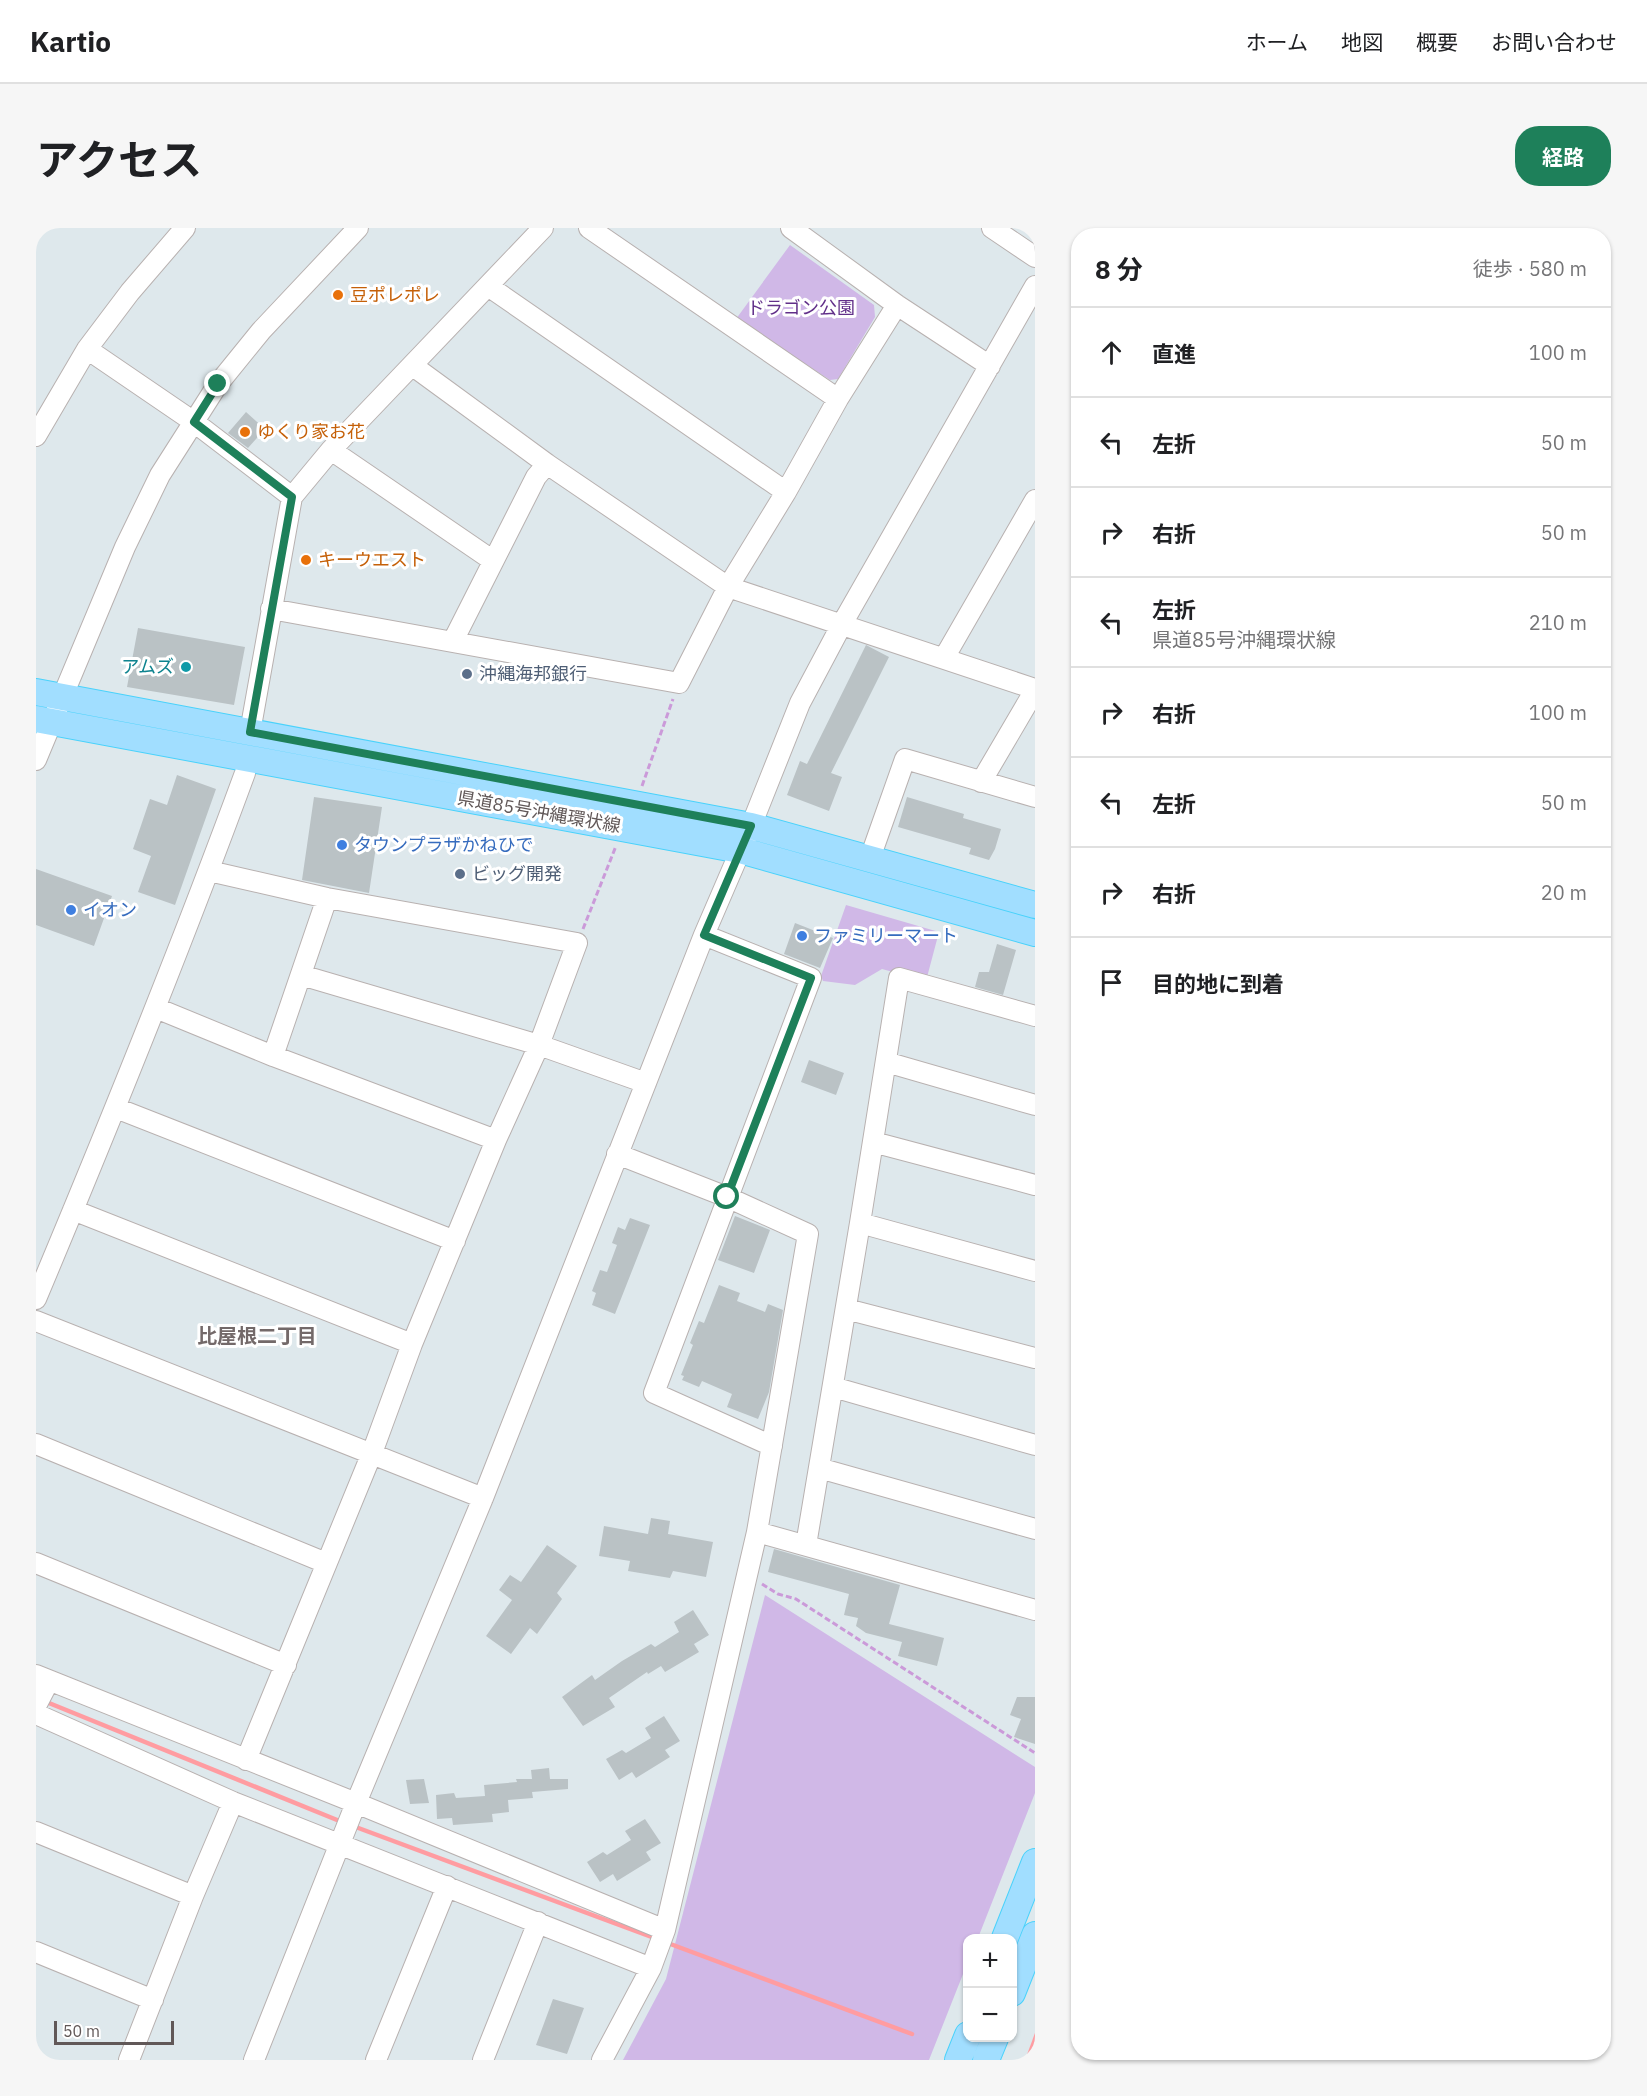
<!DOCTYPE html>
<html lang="ja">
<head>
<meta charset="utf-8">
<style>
  body { margin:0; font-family:"IBM Plex Sans","Noto Sans JP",sans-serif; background:#f6f6f6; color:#202124 }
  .controls { position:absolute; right:18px; bottom:18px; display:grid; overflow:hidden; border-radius:12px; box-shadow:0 2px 4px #0004 }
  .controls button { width:54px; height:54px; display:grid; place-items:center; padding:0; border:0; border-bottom:2px solid #e0e0e0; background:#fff; color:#202124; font:30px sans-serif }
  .scale { position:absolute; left:18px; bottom:15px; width:120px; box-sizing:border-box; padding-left:6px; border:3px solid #615858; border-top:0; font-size:16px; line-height:21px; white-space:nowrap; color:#615858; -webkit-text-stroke:4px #fff; paint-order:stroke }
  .stop { position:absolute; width:18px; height:18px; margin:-14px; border:4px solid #1e805a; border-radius:50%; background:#fff }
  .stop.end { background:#1e805a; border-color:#fff; box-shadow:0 2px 6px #0008 }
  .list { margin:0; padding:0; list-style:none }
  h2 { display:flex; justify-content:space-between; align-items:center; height:78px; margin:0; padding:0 24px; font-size:26px }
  h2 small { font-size:20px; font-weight:400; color:#757577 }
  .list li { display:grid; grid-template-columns:39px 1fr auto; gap:18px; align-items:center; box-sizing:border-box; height:90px; padding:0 24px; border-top:2px solid #e0e0e0 }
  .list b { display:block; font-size:22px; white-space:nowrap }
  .list p { margin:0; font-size:20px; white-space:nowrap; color:#757577 }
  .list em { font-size:20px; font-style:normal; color:#757577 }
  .icon { flex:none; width:33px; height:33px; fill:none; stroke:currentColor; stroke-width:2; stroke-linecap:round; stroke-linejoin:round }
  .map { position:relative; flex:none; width:999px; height:1832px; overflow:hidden; border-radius:24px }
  header { display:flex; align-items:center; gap:36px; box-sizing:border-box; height:84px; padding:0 30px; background:#fff; border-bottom:2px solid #e0e0e0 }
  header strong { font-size:28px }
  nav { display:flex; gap:33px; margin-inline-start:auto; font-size:21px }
  .intro { display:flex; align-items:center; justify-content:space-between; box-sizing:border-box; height:144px; padding:0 36px }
  h1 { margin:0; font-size:42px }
  .button { padding:15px 27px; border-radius:24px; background:#1e805a; color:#fff; font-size:21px; font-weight:700 }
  main { display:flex; gap:36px; padding:0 36px }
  aside { flex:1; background:#fff; border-radius:24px; box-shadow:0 2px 4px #0004 }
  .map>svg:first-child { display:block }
  .green { fill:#d0b8e7 }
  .water { fill:#ff9ca1 }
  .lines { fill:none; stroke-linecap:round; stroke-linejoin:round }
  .stream { stroke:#ff9ca1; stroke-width:4.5 }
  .building { fill:#bac2c5 }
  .minor-casing { stroke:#b8b1b0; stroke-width:22 }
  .major-casing { stroke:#49d2fb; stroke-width:28 }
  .path { stroke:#cb9ad9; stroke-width:3; stroke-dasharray:6 3; stroke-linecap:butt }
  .minor { stroke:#fff; stroke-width:20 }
  .major { stroke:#a1deff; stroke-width:26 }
  .route { stroke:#1e805a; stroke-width:8 }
  .food-dot { fill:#e8710a; stroke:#fff; stroke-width:2 }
  .culture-dot { fill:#0f9aa8; stroke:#fff; stroke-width:2 }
  .service-dot { fill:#5c6f8a; stroke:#fff; stroke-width:2 }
  .shop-dot { fill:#3f7fe0; stroke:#fff; stroke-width:2 }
  .labels { text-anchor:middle; stroke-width:6; stroke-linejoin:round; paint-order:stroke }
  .food-label { font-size:18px; fill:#c56008; stroke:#fff; text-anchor:start }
  .park-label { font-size:18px; fill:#612f89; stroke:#fff }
  .culture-label { font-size:18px; fill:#0d838f; stroke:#fff; text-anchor:end }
  .service-label { font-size:18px; fill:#4e5e75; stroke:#fff; text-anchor:start }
  .street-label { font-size:18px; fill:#615858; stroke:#fff }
  .shop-label { font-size:18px; fill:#366cbe; stroke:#fff; text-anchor:start }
  .neighbourhood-label { font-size:20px; font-weight:bold; fill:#736969; stroke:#fff }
</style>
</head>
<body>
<header>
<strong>Kartio</strong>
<nav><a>ホーム</a><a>地図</a><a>概要</a><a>お問い合わせ</a></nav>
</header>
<div class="intro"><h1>アクセス</h1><a class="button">経路</a></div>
<main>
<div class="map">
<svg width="999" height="1832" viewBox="0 0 999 1832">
  <rect width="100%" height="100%" fill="#dee8ec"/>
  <path class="green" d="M754,17L838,77L839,89L802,151L794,152L700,91Z
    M810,677L903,704L890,753L846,741L819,757L787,753L785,748Z
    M729,1367L999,1539V1565L942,1710H932L931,1736L893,1832H587L630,1751Z"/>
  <path class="water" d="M999,1805V1832H989Z"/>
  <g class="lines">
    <path class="stream" d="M8,1473L306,1594
      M317,1598L621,1711
      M629,1714L876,1806"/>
  </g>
  <path class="building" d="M210,184L229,201L212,220L192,205Z
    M102,400L209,419L198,477L91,459Z
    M830,417L853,429L795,545L806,549L793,583L751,567L764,533L771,536Z
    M141,547L180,561L139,677L102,664L115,628L97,621L114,571L131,577Z
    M278,569L346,579L333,665L266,652Z
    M871,569L928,586L927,590L965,601L959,621L953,632L933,626L935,620L862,599Z
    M0,641L76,668L58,718L0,697Z
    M759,695L797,710L784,740L748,726Z
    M961,716L980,722L967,767L939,759L943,744H953Z
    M773,832L808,845L800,867L765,854Z
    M699,988L734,1002L718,1045L682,1032Z
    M594,990L614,997L579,1086L556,1077L560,1065L556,1063L564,1042L571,1044L581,1017L576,1015L582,999L589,1002Z
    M683,1057L704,1065L701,1073L729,1084L732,1076L747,1082L733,1164L722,1191L691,1179L696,1166L666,1153L663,1159L646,1152L648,1148L645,1147L657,1117L654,1115L663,1093L668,1095Z
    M615,1290L634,1293L632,1306L677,1314L670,1349L637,1343L634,1350L592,1343L594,1333L563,1328L568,1298L612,1306Z
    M511,1317L541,1338L521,1365L526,1371L501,1406L494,1400L475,1426L450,1408L476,1372L463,1362L474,1347L485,1354Z
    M738,1321L864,1357L853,1396L908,1410L901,1438L862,1428L866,1414L830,1405L820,1398L822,1390L808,1387L813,1366L732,1344Z
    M657,1382L673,1407L658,1416L663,1424L629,1444L625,1438L612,1446L611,1444L573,1470L579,1479L547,1498L526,1469L556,1447L559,1452L586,1433L615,1416L619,1419L643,1404L638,1394Z
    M981,1469H999V1516L978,1509L985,1491L974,1487Z
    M628,1488L644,1513L629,1522L634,1529L600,1550L596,1544L583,1552L570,1531L586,1522L590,1525L615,1510L609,1500Z
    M513,1540L514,1551H532V1561L496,1564L497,1570L472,1572L473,1584L456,1586L457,1594L417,1597L416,1590L401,1591L400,1567L418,1565L420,1570L449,1568L448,1557L481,1554L480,1551H496L495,1542Z
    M388,1551L393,1575L374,1576L370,1552Z
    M609,1591L625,1615L610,1624L615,1632L581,1653L577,1646L564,1654L551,1634L567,1624L571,1627L595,1612L589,1603Z
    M517,1771L548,1780L531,1826L500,1817Z"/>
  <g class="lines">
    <defs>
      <path id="minor" d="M553,0L802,171
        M755,0L861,77L954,138
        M956,0L999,29
        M452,58L750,264
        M51,121L158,194L256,269
        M377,138L511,236L692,359L999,461
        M0,208L51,121L94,64L149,0
        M295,222L456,332
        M235,381L643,455L692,359L750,264L802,171L861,77
        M417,413L500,249L511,236
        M908,430L999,272
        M214,504L256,269L295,222L507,0
        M0,532L89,319L124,247L182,156L225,103L322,0
        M945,554L999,462
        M834,630L869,531L999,569
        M173,643L291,670L541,715L503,817L460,912L376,1116L336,1225L210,1532
        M668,707L775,750L618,1165L736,1218
        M265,747L503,817L610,855
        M120,780L237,828L460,912
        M237,828L291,670
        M850,834L999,877
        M80,880L419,1013
        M837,914L999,957
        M37,982L376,1116
        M824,995L999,1043
        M0,1071C73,897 144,722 209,545L212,531
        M810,1081L999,1130
        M0,1093L447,1270
        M797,1159L999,1217
        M0,1216L290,1335
        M783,1240L999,1301
        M721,1304L999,1382
        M770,1317L824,995L863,750L999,788
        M0,1335L250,1437
        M0,1447L320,1575L629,1702
        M0,1478L13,1453
        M0,1486L197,1574L615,1740
        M0,1604L157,1668
        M0,1724L117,1772
        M93,1832L157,1668L197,1574
        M218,1832L320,1575L447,1270L668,707L715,598L764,475L806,396L999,58
        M340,1832L411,1658
        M447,1832L502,1694
        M566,1832L615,1740L629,1702L721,1304L772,1006L691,969L581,926"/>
      <path id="major" d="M0,464L715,598L999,677
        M0,491L704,622L999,705
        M969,1710L999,1634
        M976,1765L999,1707
        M922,1832L932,1807
        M950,1832L959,1810"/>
    </defs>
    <use href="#minor" class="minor-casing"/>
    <use href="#major" class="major-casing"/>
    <path class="path" d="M606,558L637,471
      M547,701L580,618
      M726,1356L742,1366L760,1371L999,1525"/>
    <use href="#minor" class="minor"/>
    <use href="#major" class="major"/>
  </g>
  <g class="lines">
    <path class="route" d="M182,156L158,194L256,269L214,504L715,598L668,707L775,750L691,969"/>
  </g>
  <g class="food-dot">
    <circle cx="302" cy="67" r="6"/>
    <circle cx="209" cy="204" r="6"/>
    <circle cx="270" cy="332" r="6"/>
  </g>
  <circle class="culture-dot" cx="150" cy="439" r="6"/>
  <g class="service-dot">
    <circle cx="431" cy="446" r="6"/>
    <circle cx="424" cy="646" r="6"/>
  </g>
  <g class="shop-dot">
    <circle cx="306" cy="617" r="6"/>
    <circle cx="35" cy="682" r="6"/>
    <circle cx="766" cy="708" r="6"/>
  </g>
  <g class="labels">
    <g class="food-label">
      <text x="314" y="73">豆ポレポレ</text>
      <text x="221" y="210">ゆくり家お花</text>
      <text x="282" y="338">キーウエスト</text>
    </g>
    <g class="park-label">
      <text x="765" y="86">ドラゴン公園</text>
    </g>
    <g class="culture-label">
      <text x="138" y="445">アムズ</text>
    </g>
    <g class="service-label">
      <text x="443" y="452">沖縄海邦銀行</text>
      <text x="436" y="652">ビッグ開発</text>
    </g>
    <g class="street-label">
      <text transform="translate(503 584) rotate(10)" y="6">県道85号沖縄環状線</text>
    </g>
    <g class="shop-label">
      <text x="318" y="623">タウンプラザかねひで</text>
      <text x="47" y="688">イオン</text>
      <text x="778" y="714">ファミリーマート</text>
    </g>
    <g class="neighbourhood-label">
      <text x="221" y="1115">比屋根二丁目</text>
    </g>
  </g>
</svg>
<div class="controls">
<button>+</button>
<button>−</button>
</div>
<div class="scale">50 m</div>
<div class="stop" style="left:691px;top:969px"></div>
<div class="stop end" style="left:182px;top:156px"></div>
</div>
<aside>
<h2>8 分<small>徒歩 · 580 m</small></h2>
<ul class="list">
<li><svg class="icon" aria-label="ahead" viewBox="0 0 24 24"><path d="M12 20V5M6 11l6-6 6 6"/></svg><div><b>直進</b></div><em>100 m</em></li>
<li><svg class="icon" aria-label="left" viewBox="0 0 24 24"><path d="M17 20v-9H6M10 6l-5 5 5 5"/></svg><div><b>左折</b></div><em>50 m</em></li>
<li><svg class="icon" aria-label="right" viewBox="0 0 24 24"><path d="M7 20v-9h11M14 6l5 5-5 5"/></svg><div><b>右折</b></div><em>50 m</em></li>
<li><svg class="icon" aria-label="left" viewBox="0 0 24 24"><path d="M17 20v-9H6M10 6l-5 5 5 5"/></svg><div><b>左折</b><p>県道85号沖縄環状線</p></div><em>210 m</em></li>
<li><svg class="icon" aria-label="right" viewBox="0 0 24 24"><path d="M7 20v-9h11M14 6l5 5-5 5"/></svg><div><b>右折</b></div><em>100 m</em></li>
<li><svg class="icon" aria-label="left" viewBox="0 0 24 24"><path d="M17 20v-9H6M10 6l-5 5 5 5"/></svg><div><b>左折</b></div><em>50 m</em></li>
<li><svg class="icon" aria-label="right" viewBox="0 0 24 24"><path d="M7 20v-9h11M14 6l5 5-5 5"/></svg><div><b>右折</b></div><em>20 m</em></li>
<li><svg class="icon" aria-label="arrive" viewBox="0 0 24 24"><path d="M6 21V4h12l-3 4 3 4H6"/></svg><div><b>目的地に到着</b></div></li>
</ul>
</aside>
</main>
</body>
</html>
